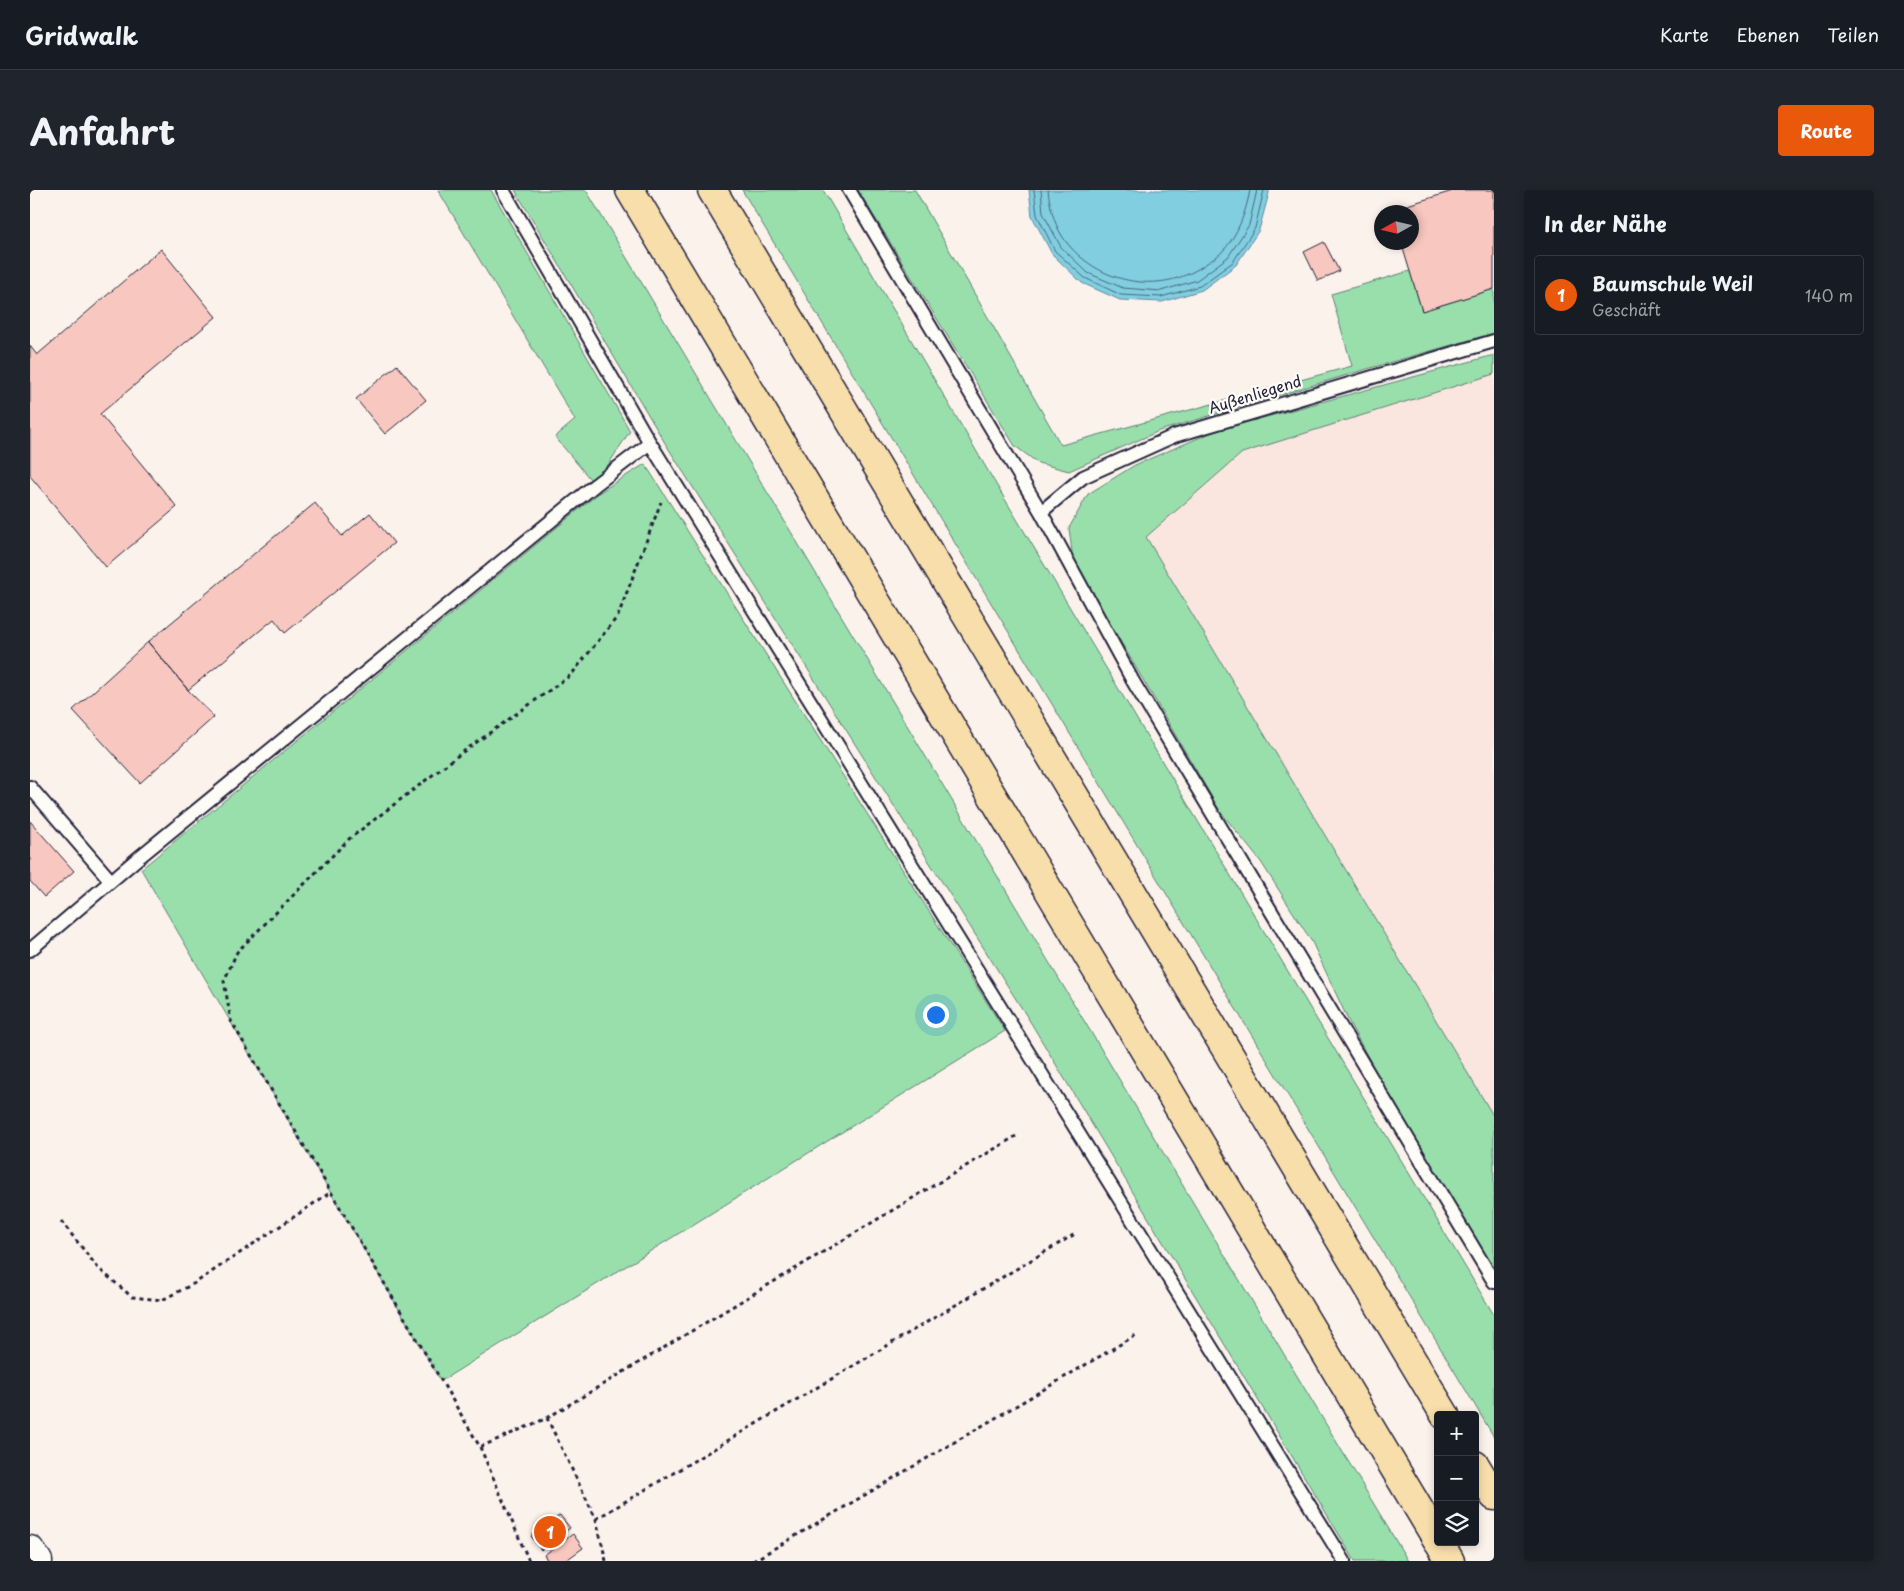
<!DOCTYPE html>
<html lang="de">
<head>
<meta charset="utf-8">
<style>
  body { margin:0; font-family:"Playpen Sans",sans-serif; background:#20242c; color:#f1f3f6 }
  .controls { position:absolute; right:15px; bottom:15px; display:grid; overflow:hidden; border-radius:5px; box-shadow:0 2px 8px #0003 }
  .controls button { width:45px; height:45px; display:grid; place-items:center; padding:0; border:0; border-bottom:1px solid #363941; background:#171b24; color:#f1f3f6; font:25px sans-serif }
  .compass { position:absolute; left:1344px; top:15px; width:45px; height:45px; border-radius:50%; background:#171b24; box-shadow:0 2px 8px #0003; rotate:262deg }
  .you { position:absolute; left:905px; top:824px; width:18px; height:18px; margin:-12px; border:4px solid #fff; border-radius:50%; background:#1a73e8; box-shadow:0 0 0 8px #1a73e833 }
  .badge { display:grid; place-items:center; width:32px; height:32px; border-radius:50%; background:#ea580c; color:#fff; font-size:16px; font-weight:700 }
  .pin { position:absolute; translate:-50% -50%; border:2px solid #fff; box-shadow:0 1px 5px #0006 }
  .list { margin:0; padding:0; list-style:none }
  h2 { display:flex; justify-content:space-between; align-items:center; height:65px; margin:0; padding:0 20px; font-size:21px }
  h2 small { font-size:16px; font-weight:400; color:#9ea1a6 }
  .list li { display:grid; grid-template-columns:32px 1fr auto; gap:15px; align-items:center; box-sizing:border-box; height:80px; margin:0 10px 10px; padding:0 10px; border:1px solid #363941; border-radius:5px }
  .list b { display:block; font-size:19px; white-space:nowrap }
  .list p { margin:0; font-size:16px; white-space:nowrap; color:#9ea1a6 }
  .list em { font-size:16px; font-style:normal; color:#9ea1a6 }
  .icon { flex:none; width:28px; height:28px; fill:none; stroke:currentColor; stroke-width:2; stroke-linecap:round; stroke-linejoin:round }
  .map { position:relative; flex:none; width:1464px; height:1371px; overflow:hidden; border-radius:5px }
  header { display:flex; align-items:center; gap:30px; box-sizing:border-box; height:70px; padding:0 25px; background:#171b24; border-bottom:1px solid #363941 }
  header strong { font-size:24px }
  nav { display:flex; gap:28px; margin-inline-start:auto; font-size:18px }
  .intro { display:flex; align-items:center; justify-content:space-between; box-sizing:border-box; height:120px; padding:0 30px }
  h1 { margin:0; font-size:35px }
  .button { padding:12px 22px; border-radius:5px; background:#ea580c; color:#fff; font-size:18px; font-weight:700 }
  main { display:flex; gap:30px; padding:0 30px }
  aside { flex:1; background:#171b24; border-radius:5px; box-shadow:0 2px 8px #0003 }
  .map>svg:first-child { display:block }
  .built { fill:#fbe5df }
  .green { fill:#99dfac; stroke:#5e8074 }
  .water { fill:#81cee0; stroke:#5b899e }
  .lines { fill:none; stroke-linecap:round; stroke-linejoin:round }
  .shore { stroke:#48677d; stroke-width:1 }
  .building { fill:#f8c8c0; stroke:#22223b }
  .lane-casing { stroke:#22223b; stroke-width:16 }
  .secondary-casing { stroke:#22223b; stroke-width:31 }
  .highway-casing { stroke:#22223b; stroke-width:31 }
  .path { stroke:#22223b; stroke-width:3; stroke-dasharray:4 4; stroke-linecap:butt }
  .lane { stroke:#fdfcf7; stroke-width:12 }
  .secondary { stroke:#fdfcf7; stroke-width:28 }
  .highway { stroke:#f8deab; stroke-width:28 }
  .labels { text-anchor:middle; stroke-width:4.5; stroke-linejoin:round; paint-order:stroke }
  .street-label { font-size:15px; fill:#22223b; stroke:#fdfcf7 }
</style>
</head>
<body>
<header>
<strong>Gridwalk</strong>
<nav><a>Karte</a><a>Ebenen</a><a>Teilen</a></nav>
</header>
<div class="intro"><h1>Anfahrt</h1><a class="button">Route</a></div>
<main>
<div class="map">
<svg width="1464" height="1371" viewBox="0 0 1464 1371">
  <rect width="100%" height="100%" fill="#fcf2ec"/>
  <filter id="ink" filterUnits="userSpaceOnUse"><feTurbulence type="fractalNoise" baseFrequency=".02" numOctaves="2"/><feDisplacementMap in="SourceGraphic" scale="10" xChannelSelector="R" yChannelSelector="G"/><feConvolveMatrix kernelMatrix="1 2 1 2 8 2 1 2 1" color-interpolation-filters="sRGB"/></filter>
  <g filter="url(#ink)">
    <path class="built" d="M1464,184V927L1116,347L1212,263Z"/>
    <path class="green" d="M408,0H461L600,241L565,295L525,247L545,230Z
      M485,0H556L1378,1371H1325L1001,833L635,253Z
      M712,0H793L961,286L1464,1125V1247Z
      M828,0H885L1031,255L1322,176L1301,104L1380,81L1392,121L1464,99V143L1337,179L1129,241L1039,281L1008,273L985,256Z
      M1464,165V184L1212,263L1116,347L1464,927V1078L1358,904L1320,834L1282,752L1231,672L1190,621L1043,370L1039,338L1058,304L1105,275L1185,241Z
      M615,274L975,841L411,1191L111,679L570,302Z"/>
    <path class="water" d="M999,0H1239V3L1229,40L1206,75L1172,100L1132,112L1090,110L1052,93L1022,64L1002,26Z"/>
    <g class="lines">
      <path class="shore" d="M1004,0L1007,25L1025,61L1055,88L1091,105L1131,107L1170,96L1203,72L1225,38L1234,0
        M1011,0L1013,23L1031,57L1058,83L1093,98L1131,101L1167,90L1198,67L1219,35L1227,0
        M1018,0C1020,18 1025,38 1037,53C1071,95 1133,106 1177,73C1182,70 1188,66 1192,62C1208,45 1216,22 1220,0"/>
    </g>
    <path class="building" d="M1426,0H1464V99L1392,121L1371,52H1382V22H1362L1361,20Z
      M1294,52L1309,81L1288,91L1274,62Z
      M131,59L186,127L70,224L147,317L76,377L0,286V156L7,165Z
      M367,175L396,210L355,244L326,209Z
      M285,313L312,346L340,323L364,353L255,443L244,429L158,500L118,452Z
      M118,452L158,500L184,527L110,593L43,520Z
      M0,631L44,681L14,707L0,691Z
      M530,1325L540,1338L511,1360L501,1346Z
      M543,1344L553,1358L535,1371H518L514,1365Z"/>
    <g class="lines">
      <defs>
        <path id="lane" d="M819,0L1011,322L1104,493L1464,1092
          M620,253L1314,1371
          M1011,322L1053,287L1144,246L1464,151
          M0,597L81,691
          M0,760L107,669L565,295L620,253L473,0"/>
        <path id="secondary" d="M0,1360L8,1371"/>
        <path id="highway" d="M600,0L1408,1351
          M682,0L1415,1225
          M1445,1275L1464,1306
          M1409,1352L1420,1371"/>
      </defs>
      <use href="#lane" class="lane-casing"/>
      <use href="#secondary" class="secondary-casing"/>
      <use href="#highway" class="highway-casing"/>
      <path class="path" d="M31,1031L68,1078L102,1107L132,1110L165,1093L301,1002
        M517,1228L986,946
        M450,1257L499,1371
        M566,1329L1045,1044
        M576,1371L566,1329L517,1228L450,1257L201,831L194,791L207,762L319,649L430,564L541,485L588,426L631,312
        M723,1371L1106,1145"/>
      <use href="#lane" class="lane"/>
      <use href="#secondary" class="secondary"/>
      <use href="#highway" class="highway"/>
    </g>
  </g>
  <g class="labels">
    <g class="street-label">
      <text transform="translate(1225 205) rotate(-17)" y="5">Außenliegend</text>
    </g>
  </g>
</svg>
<div class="controls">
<button>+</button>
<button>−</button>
<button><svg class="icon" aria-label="layers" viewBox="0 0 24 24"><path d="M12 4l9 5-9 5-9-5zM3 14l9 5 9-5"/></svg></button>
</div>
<svg class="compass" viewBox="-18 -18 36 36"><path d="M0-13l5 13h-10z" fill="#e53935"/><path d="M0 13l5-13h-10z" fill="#9ea1a6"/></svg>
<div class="you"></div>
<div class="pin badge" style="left:520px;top:1342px">1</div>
</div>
<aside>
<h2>In der Nähe<small></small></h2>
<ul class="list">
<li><span class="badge">1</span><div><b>Baumschule Weil</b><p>Geschäft</p></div><em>140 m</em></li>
</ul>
</aside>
</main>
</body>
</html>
